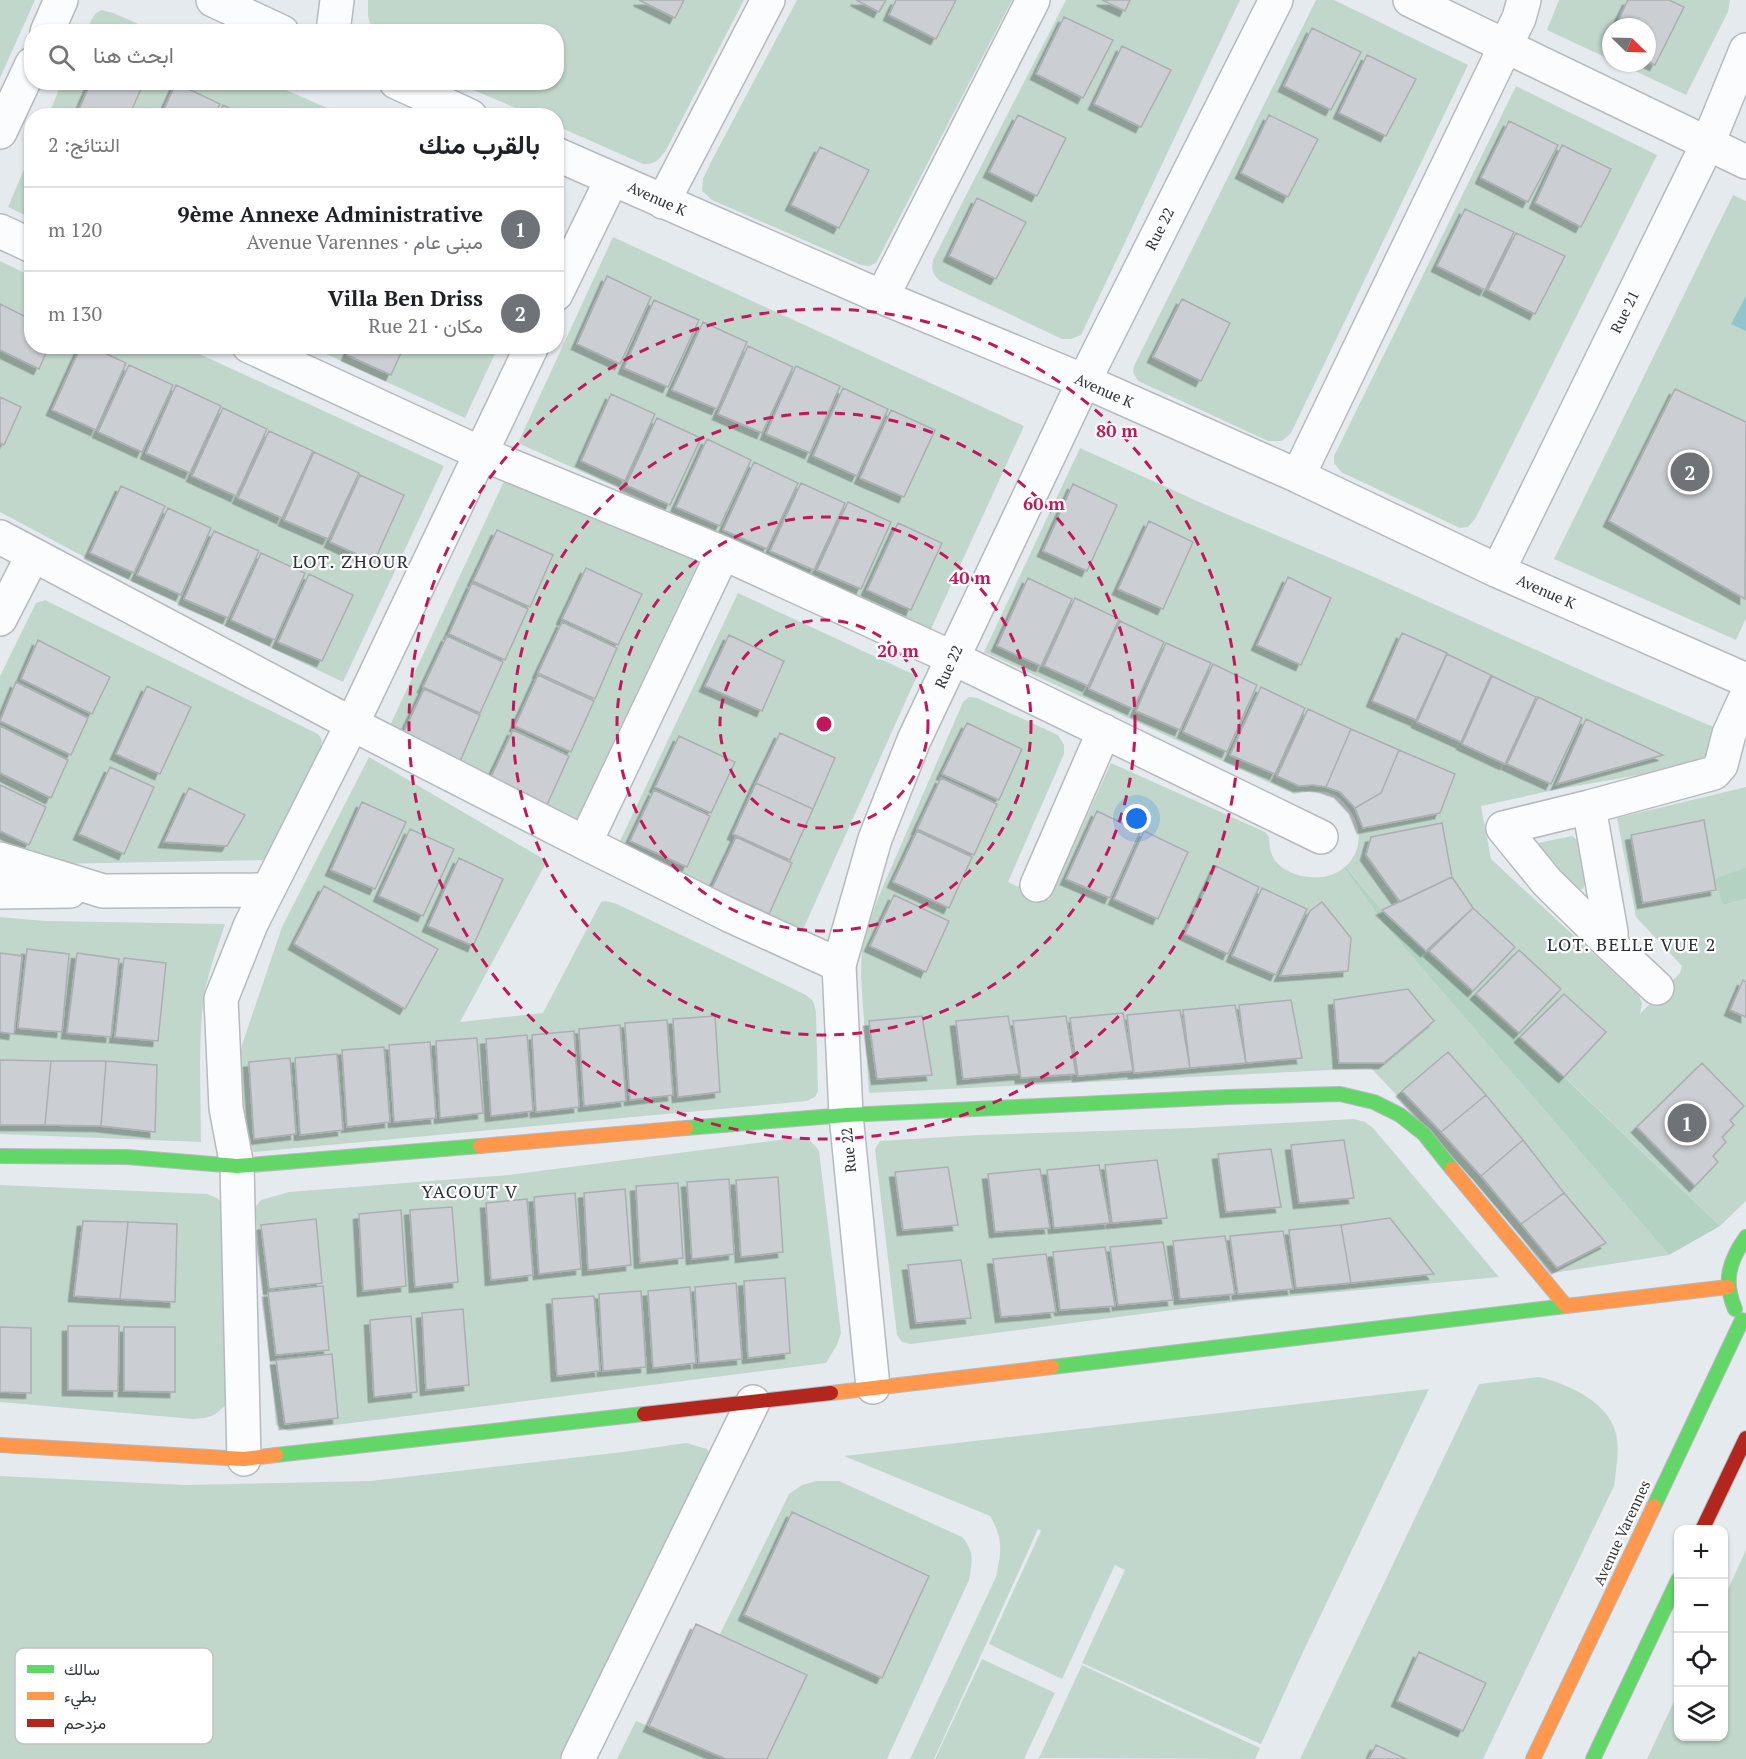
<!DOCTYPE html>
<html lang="ar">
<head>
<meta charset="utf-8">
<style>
  body { margin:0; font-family:"PT Serif",Vazirmatn,serif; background:#f6f6f6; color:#202124; direction:rtl }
  .controls { position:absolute; right:18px; bottom:18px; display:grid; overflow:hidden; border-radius:12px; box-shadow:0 2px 4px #0004 }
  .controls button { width:54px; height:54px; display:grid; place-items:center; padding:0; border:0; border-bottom:2px solid #e0e0e0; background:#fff; color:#202124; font:30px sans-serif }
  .compass { position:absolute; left:1602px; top:18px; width:54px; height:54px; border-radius:50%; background:#fff; box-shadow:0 2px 4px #0004; rotate:113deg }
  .you { position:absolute; left:1137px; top:819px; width:21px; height:21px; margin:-15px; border:4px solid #fff; border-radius:50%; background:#1a73e8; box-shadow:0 0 0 9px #1a73e833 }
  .badge { display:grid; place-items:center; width:39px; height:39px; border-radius:50%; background:#6f7377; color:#fff; font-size:20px; font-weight:700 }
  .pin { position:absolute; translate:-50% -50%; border:3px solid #fff; box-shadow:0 2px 6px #0006 }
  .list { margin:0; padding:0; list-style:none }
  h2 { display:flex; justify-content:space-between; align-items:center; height:78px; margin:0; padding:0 24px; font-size:26px }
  h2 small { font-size:20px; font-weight:400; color:#757577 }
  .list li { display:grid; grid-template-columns:39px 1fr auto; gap:18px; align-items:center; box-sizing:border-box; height:84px; padding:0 24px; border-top:2px solid #e0e0e0 }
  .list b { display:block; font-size:22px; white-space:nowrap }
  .list p { margin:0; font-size:20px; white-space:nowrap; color:#757577 }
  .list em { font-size:20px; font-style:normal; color:#757577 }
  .icon { flex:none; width:33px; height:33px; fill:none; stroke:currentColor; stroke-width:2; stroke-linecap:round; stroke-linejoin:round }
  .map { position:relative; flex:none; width:1746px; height:1759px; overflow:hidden; direction:ltr }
  .search { position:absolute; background:#fff; box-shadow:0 2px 4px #0004; left:24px; top:24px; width:540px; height:66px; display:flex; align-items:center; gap:15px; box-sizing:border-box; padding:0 21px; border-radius:24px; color:#757577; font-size:22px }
  .panel { position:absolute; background:#fff; box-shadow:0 2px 4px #0004; left:24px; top:108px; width:540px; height:246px; border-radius:24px; direction:rtl }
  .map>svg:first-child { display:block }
  .green { fill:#c1d7cc }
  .forest { fill:#b3d2c2 }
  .water { fill:#91c4cd }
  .building { fill:#cbced2; stroke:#abafb2; stroke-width:1.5; filter:url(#shadow) }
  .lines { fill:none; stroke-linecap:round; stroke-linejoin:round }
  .street-casing { stroke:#b6babe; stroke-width:36 }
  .fast-casing { stroke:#b6babe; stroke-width:16 }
  .slow-casing { stroke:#b6babe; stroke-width:16 }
  .jam-casing { stroke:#b6babe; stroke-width:16 }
  .street { stroke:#fbfcfd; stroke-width:33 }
  .fast { stroke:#63d668; stroke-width:14 }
  .slow { stroke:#ff974d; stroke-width:14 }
  .jam { stroke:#b3261e; stroke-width:14 }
  .ring { fill:none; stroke:#c2185b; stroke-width:3; stroke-dasharray:10 8 }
  .labels { text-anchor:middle; stroke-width:4.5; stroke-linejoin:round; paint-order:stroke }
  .street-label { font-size:15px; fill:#303337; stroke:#fff }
  .quarter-label { font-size:18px; letter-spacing:1.5px; fill:#292f36; stroke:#fff }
  .key { fill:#fff; stroke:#c1c2c3; stroke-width:1.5 }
  .key-label { font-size:16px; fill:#303337 }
  .centre { fill:#c2185b; stroke:#fff; stroke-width:3 }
  .ring-label { font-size:18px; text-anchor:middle; font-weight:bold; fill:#c2185b; stroke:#fff; stroke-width:4.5; stroke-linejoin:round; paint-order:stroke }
</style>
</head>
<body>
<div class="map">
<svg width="1746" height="1759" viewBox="0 0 1746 1759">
  <defs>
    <filter id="shadow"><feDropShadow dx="-5.5" dy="5.5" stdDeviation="0" flood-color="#0004"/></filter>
  </defs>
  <rect width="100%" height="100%" fill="#e5eaef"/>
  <path class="green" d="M0,0H35L0,78Z
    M368,0H744L666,150C659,159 656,165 643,164L557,126L556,116L532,115L457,83L556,82V32L372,31L368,16Z
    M797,0H1012L876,263L869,266L861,265L712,200L702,191L703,179L712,160Z
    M1066,0H1240L1081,335L1071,339H1062L940,281C933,275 931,269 933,260Z
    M1316,0H1334L1468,65L1291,433L1282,441H1268L1138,381L1133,372L1134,366Z
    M1559,0H1730L1728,12L1686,95L1618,63H1647V27H1611V60L1547,30Z
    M101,10L113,13L155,31H85L95,14Z
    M62,82L270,83L343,115L48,116Z
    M1516,86L1657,155L1475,519L1468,527L1460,528L1341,472L1334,463V456Z
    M31,153V218L8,207Z
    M1733,195L1746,201V618L1736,640L1554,559Z
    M613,237L1024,426L931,629L518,443Z
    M0,261L31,276L32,346L184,347L444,466L343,682L120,576L0,512Z
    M311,347H498L465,418Z
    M1080,448L1217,510L1356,569L1603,680L1718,729L1706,763L1554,790L1481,806L1491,859L1639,996L1642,1003L1640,1014L1680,973L1682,966L1636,917L1617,818L1746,787V867L1715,879L1723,905L1746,899V1201L1720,1226L1574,1086L1386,915L1348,869L1346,871L1384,924L1669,1255L1553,1273L1433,1134L1371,1068L869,1093L861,977L862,944L878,898L963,702L969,697L977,698L1058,735L1064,745V754L1008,882L1049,900L1111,763L1265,832L1268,835C1270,839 1269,844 1270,848C1273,865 1288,873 1303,876C1349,886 1377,839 1345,804C1340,798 1335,794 1326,792C1316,790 1304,792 1294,794L984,652Z
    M505,479L700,559L575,823L386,734Z
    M738,593L917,676L801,934L712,888L619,843Z
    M45,600L318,734L322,740L321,748L264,860L51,864L0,839V676L36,603Z
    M369,757L547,861L460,1022L543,1013L601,902L606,901L617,904L806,995L813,1001L816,1012L818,1091L815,1097L807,1101L253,1152C247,1120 235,1076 242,1045L282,927Z
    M1572,836L1580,842L1587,878L1583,889L1577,890L1533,844Z
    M0,917L45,921L225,924C217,949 206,977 203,1004C198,1049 201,1096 201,1142L0,1134Z
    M1354,1119L1365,1122L1373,1128L1499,1277L1242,1301L911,1344L902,1342L897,1335L875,1149L880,1141L978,1135L1192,1128Z
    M794,1138C807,1139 812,1140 819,1151L841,1333L837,1345L826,1363L288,1431L276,1425L255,1207L261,1200L289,1192L508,1175Z
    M0,1185L207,1194L217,1198L222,1203L228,1402C216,1416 211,1418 193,1419L0,1402Z
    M1539,1377C1569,1384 1613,1404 1617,1439C1619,1454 1616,1471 1614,1486L1483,1759H1300L1479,1384Z
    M1429,1389L1303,1652L1261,1744L1082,1663L1125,1570L1115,1565L1062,1679L989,1644L1041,1531L1038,1529L934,1759H910L996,1577C1001,1552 1004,1540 990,1516L844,1456Z
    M686,1443L707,1449L711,1459L567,1759H0V1476L184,1485L370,1481L623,1452Z
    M816,1481H839L962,1537C975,1552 972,1561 969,1580L887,1759H617L636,1721L670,1735L789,1494L802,1485Z
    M1746,1550V1759H1647L1678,1693V1736H1724V1598Z
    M982,1659L1055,1693L1024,1759H935Z
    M1082,1665L1260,1748L1255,1759L1039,1758Z"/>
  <path class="forest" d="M1346,867L1386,915L1564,1077L1720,1226L1669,1255L1384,924L1344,868Z
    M1746,867V899L1723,905L1714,879Z"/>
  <path class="water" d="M1746,296V331L1731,324Z"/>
  <path class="building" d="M639,0H684L675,18Z
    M856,0H886L879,12Z
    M896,0H956L936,39L889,15Z
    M1102,0H1130L1125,11Z
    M1628,0H1669L1684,7L1655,65L1647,61V27H1615Z
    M1064,17L1113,40L1083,98L1036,74Z
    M1312,28L1361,52L1331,110L1284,86Z
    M1122,46L1171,70L1141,127L1094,104Z
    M1367,55L1416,79L1386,136L1339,113Z
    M91,82H144L129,116H76Z
    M176,83L220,104L214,116H161Z
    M223,105L245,116H218Z
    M1018,115L1066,138L1037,196L989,172Z
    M1269,115L1318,139L1288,197L1241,173Z
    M1509,121L1558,145L1528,202L1481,178Z
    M1562,145L1611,169L1581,227L1535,203Z
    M820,147L869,170L839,228L791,205Z
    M977,198L1026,222L996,279L949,256Z
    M1465,209L1514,232L1485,290L1437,266Z
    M1516,233L1565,256L1535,314L1488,290Z
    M607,276L651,297L620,364L577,344Z
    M1182,299L1230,323L1201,381L1153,357Z
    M654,300L699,320L668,387L624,368Z
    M0,304L32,320V346H49L39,369L0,350Z
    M703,322L747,342L717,409L672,390Z
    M81,346H90L126,363L96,430L52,410Z
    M351,346H404L391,375L347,355Z
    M748,346L793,367L762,433L718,414Z
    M129,365L173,385L142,452L98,432Z
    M796,366L840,386L810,453L766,434Z
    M176,385L221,406L190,473L146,453Z
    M843,388L888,409L857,476L813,456Z
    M1675,389L1746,422L1745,599L1609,521Z
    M611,394L655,414L625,481L581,461Z
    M0,397L21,407L4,445L0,443Z
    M223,408L267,429L236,496L192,476Z
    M891,410L935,430L904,497L860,478Z
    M657,418L701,438L670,505L626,485Z
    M269,431L313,451L282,518L238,498Z
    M707,439L751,460L720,526L676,507Z
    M314,452L359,473L328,539L284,520Z
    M754,462L798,483L767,549L723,530Z
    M360,475L404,495L374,562L330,542Z
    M801,483L845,503L814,570L770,551Z
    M1073,484L1117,505L1087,571L1043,551Z
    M121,486L165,506L134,573L90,553Z
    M848,502L891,522L861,589L817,570Z
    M168,508L211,528L181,595L137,575Z
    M1149,521L1193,542L1163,609L1118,589Z
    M898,523L942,543L911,610L867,590Z
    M497,530L553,555L530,607L473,581Z
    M214,531L259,551L228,618L184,599Z
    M261,553L305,573L275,640L231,620Z
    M586,568L642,594L618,645L562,619Z
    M309,574L353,595L322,661L278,642Z
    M1288,577L1331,598L1301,665L1257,645Z
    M1028,578L1072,599L1041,666L997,646Z
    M472,583L528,609L505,660L449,634Z
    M1075,598L1119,619L1088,686L1044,666Z
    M1120,621L1164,642L1133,709L1089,689Z
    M562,622L617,648L595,699L538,673Z
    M1402,633L1447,653L1416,720L1372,701Z
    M729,635L784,661L762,711L705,686Z
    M447,636L503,662L480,713L423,687Z
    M38,640L110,677L92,714L21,679Z
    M1166,643L1211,663L1180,730L1136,711Z
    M1447,654L1491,675L1461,742L1417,722Z
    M1213,664L1257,685L1227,752L1183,732Z
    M538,675L594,701L571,752L515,726Z
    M1492,676L1536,697L1505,764L1462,744Z
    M16,682L88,718L71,755L0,721Z
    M147,686L191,707L160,774L116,754Z
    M1261,687L1305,708L1275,774L1230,755Z
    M424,689L480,715L458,766L400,740Z
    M1538,697L1582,718L1551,784L1507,764Z
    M1308,709L1351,729L1326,787L1313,785L1299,786L1277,776Z
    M1586,719L1663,755L1557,784Z
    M967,723L1022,749L999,800L942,774Z
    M0,726L68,760L51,798L0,773Z
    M1351,729L1399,750L1381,793L1355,808L1340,792L1326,787Z
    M513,730L569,756L546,807L489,781Z
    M780,733L835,758L813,809L756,783Z
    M679,736L735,762L711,813L655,787Z
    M1399,750L1455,774L1440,813L1363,828L1355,808L1381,793Z
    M110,767L154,787L124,854L79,834Z
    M941,778L997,804L974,855L917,829Z
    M756,783L813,809L790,860L733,834Z
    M0,785L46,807L29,845L0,831Z
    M189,788L245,815L227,846L164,842Z
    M654,790L710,816L687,867L630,841Z
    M362,802L406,822L375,889L331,870Z
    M1097,811L1140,832L1110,898L1066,879Z
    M1704,820L1716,890L1643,903L1631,835Z
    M1442,823L1452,877L1400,902L1366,855L1371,837Z
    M410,829L454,849L423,916L379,896Z
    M917,831L972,857L949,908L893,882Z
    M1144,831L1188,852L1158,919L1114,899Z
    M736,837L792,863L769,914L712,888Z
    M459,858L503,879L473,946L428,926Z
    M1216,866L1259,887L1228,954L1185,934Z
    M1452,877L1473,908L1426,951L1382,910Z
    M324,886L438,949L405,1009L294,944Z
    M1262,888L1307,909L1276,975L1232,956Z
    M894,895L949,921L926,972L870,946Z
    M1322,902L1351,938L1348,971L1280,976L1310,911Z
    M1473,908L1515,947L1473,991L1429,951Z
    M27,949L69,954L62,1032L18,1028Z
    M1519,950L1561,989L1519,1033L1476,994Z
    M0,953L22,956L14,1034L0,1032Z
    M77,953L119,959L111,1037L67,1033Z
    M124,958L166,963L158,1041L115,1037Z
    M1743,980L1746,982V1017L1730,1010Z
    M1408,989L1434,1021L1384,1063H1339L1334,1000Z
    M1564,994L1606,1032L1564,1077L1520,1037Z
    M1291,1000L1302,1058L1246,1063L1239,1005Z
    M1235,1005L1246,1063L1190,1068L1183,1010Z
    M1180,1010L1190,1068L1134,1073L1127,1015Z
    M1123,1013L1133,1071L1078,1076L1070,1018Z
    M715,1016L720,1092L678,1097L673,1019Z
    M922,1016L932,1075L877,1079L869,1021Z
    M1008,1016L1019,1074L963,1079L956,1021Z
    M1066,1016L1076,1074L1021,1078L1013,1021Z
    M667,1020L673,1095L630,1100L625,1023Z
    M620,1025L626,1101L584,1106L579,1029Z
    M574,1031L579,1107L536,1112L532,1035Z
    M527,1035L533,1111L491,1116L486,1039Z
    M477,1038L483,1113L440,1118L436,1041Z
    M430,1042L436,1118L394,1122L389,1045Z
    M384,1047L390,1122L347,1127L342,1050Z
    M1448,1052L1486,1095L1441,1132L1402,1091Z
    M337,1054L343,1130L300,1135L295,1058Z
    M290,1058L296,1134L254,1139L249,1062Z
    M0,1060L51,1061L45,1125H0Z
    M51,1061H106L101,1126L45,1125Z
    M106,1061L157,1065L155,1132L101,1126Z
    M1702,1063L1744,1106L1730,1120L1734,1125L1722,1137L1726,1142L1713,1156L1718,1162L1695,1186L1637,1127Z
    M1486,1095L1523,1140L1481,1176L1441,1132Z
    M1344,1140L1354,1198L1299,1203L1291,1145Z
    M1523,1140L1564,1193L1521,1224L1481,1176Z
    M1271,1149L1281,1207L1226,1212L1218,1154Z
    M1157,1160L1167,1218L1112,1223L1105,1165Z
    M1099,1165L1110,1223L1054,1228L1047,1170Z
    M948,1167L958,1225L903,1230L895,1172Z
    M1040,1169L1050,1228L995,1232L988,1174Z
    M778,1177L783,1252L741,1257L736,1180Z
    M729,1179L734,1254L692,1259L687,1182Z
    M678,1183L683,1258L640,1263L636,1186Z
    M625,1189L631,1265L588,1270L584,1193Z
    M575,1193L581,1269L539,1274L534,1197Z
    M1564,1193L1606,1243L1557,1268L1521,1224Z
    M527,1199L533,1275L491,1280L486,1203Z
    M452,1207L458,1282L415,1287L410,1210Z
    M401,1210L406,1286L363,1291L359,1214Z
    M1390,1218L1434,1274L1351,1283L1341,1225Z
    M316,1219L322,1283L269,1289L261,1225Z
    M83,1221L128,1222L120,1299L74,1296Z
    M128,1222L177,1224L175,1302L120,1299Z
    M1341,1225L1351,1283L1296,1288L1289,1230Z
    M1283,1231L1293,1289L1238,1294L1230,1236Z
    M1225,1236L1235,1294L1180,1299L1173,1241Z
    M1163,1242L1173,1300L1118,1305L1110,1247Z
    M1105,1247L1115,1306L1060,1310L1053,1252Z
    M1046,1254L1056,1312L1001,1317L993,1259Z
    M961,1260L971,1318L916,1323L908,1265Z
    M785,1278L790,1353L748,1358L744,1281Z
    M736,1283L742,1359L699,1363L695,1287Z
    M323,1286L329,1350L276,1355L268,1292Z
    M690,1287L696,1363L653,1368L648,1291Z
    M641,1291L646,1367L603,1371L599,1294Z
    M594,1296L600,1371L557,1376L552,1299Z
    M463,1309L469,1385L426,1390L422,1313Z
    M411,1316L417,1392L374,1397L370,1320Z
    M68,1326H119L118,1391L68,1390Z
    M0,1327L31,1328V1393L0,1392Z
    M124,1327H175V1392L124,1391Z
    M332,1354L338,1418L285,1424L276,1360Z
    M792,1512L929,1576L882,1678L744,1615Z
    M696,1624L807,1675L767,1759H726L649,1726Z
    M1419,1652L1486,1683L1463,1731L1397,1701Z
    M1376,1745L1406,1759H1369Z"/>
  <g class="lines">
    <defs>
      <path id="street" d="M213,0L282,32
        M1410,0L1746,162
        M47,32L61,0
        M333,32L337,0
        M396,82L470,116
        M0,132L32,64
        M556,154L882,297L1084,381L1298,476L1498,571L1746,680
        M663,202L768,0
        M0,231L32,246
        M556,294L612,179
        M882,297L1033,0
        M249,346L480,453L723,553L953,658L1321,837
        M1298,476L1506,45L1519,18L1524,0
        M0,537L352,724L585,843L729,915L839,965
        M1498,571L1708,143L1746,50
        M0,619L33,555
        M1589,807L1611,932V945L1657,988
        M585,843L723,553
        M0,859L103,891L268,890
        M1037,885L1104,731
        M0,892L70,891
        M1611,945L1547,882L1503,828L1589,807L1714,773L1721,765L1729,734L1746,697
        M873,1387L846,1115L839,965L875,839L914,740L1084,381L1276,0
        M244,1459L237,1166L226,1108L221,999L251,924L352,724L532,346
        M578,1759L753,1402"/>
      <path id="fast" d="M686,1128L846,1115L1228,1097L1340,1094L1374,1102L1400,1115L1424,1134L1452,1169
        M0,1156L127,1157L237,1166L480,1146
        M1735,1309C1723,1281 1729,1261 1746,1237
        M1052,1367L1566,1306
        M276,1455L644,1414
        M1654,1506L1742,1320
        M1593,1759L1678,1580"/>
      <path id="slow" d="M480,1146L686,1128
        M1452,1169L1566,1306L1728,1287
        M831,1393L1052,1367
        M0,1445L244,1459L276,1455
        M1533,1759L1654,1506"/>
      <path id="jam" d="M644,1414L831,1393
        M1702,1530L1746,1438"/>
    </defs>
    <use href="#street" class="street-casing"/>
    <use href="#fast" class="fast-casing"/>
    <use href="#slow" class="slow-casing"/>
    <use href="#jam" class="jam-casing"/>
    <use href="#street" class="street"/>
    <use href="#fast" class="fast"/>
    <use href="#slow" class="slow"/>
    <use href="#jam" class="jam"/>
  </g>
  <g class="ring">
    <circle cx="824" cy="724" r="104"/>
    <circle cx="824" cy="724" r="207"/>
    <circle cx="824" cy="724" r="311"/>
    <circle cx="824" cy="724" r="415"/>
  </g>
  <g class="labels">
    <g class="street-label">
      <text transform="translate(657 199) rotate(24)" y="5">Avenue K</text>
      <text transform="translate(1160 229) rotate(-63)" y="5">Rue 22</text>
      <text transform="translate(1625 312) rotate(-64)" y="5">Rue 21</text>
      <text transform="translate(1104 391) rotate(24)" y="5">Avenue K</text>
      <text transform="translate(1546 592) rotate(24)" y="5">Avenue K</text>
      <text transform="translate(949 667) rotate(-65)" y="5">Rue 22</text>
      <text transform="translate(849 1150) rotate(-96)" y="5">Rue 22</text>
      <text transform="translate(1622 1533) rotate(-65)" y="5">Avenue Varennes</text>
    </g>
    <g class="quarter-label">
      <text x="351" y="568">LOT. ZHOUR</text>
      <text x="1632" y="951">LOT. BELLE VUE 2</text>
      <text x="470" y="1198">YACOUT V</text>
    </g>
  </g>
  <rect x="15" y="1648" width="198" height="96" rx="9" class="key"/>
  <rect x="27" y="1665" width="27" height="8" fill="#63d668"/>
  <rect x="27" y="1692" width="27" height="8" fill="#ff974d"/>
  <rect x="27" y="1719" width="27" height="8" fill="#b3261e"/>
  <g class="key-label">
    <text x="64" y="1675">سالك</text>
    <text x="64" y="1702">بطيء</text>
    <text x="64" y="1729">مزدحم</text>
  </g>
  <circle cx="824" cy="724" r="9" class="centre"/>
  <g class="ring-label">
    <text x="1117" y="437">80 m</text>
    <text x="1044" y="510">60 m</text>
    <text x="970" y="584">40 m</text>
    <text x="898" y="657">20 m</text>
  </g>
</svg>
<div class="controls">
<button>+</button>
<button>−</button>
<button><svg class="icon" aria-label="locate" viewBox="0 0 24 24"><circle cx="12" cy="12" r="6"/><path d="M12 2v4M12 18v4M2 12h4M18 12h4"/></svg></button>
<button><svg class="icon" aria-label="layers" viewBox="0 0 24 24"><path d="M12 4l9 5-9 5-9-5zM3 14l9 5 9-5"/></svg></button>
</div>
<svg class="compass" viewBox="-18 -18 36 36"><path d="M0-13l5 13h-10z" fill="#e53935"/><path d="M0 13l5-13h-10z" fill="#757577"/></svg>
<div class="you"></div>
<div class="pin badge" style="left:1687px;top:1123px">1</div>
<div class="pin badge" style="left:1690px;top:472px">2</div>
<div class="search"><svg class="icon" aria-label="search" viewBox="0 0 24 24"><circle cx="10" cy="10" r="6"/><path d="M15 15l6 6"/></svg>ابحث هنا</div>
<section class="panel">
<h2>بالقرب منك<small>النتائج: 2</small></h2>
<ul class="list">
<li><span class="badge">1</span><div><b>9ème Annexe Administrative</b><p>مبنى عام · Avenue Varennes</p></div><em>120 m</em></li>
<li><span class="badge">2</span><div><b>Villa Ben Driss</b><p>مكان · Rue 21</p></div><em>130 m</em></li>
</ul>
</section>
</div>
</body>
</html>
